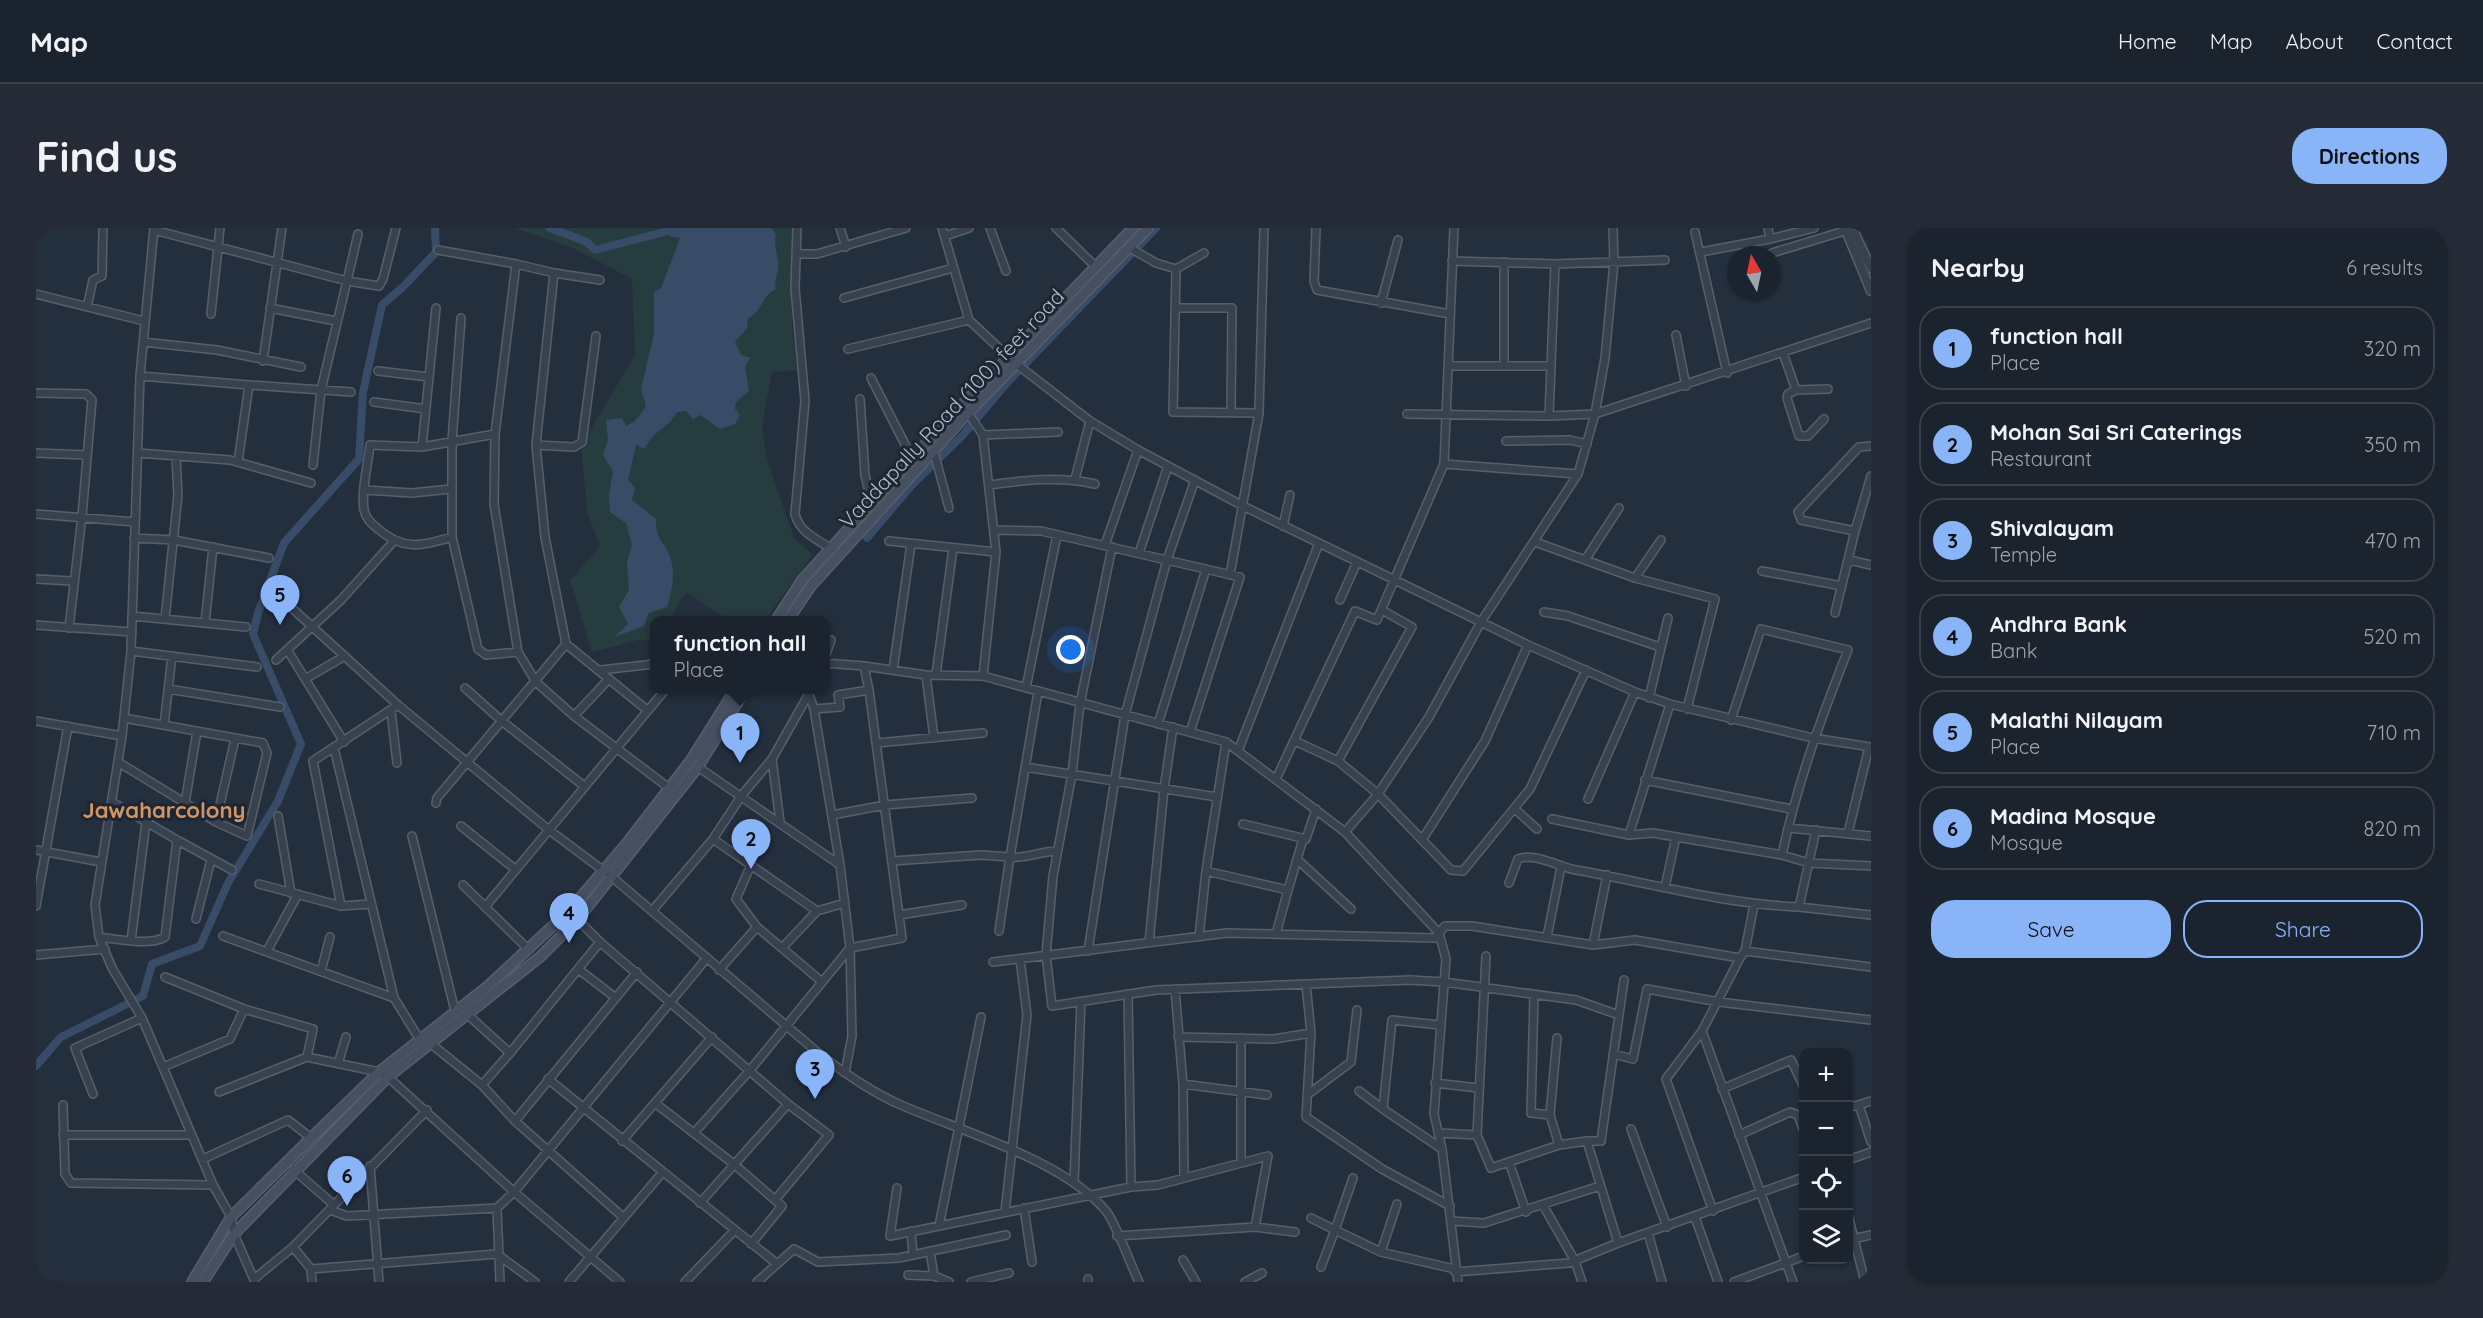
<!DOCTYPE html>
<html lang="en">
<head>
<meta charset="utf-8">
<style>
  body { margin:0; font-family:Quicksand,sans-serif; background:#242b36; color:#f1f3f6 }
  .controls { position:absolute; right:18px; bottom:18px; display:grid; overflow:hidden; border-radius:12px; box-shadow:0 2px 4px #0004 }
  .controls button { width:54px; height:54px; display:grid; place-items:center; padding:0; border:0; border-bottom:2px solid #39404a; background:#1b232e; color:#f1f3f6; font:30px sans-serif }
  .compass { position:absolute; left:1691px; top:18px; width:54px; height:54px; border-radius:50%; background:#1b232e; box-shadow:0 2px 4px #0004; rotate:351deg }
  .you { position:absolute; left:1035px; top:422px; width:21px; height:21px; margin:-15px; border:4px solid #fff; border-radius:50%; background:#1a73e8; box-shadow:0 0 0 9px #1a73e833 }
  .badge { display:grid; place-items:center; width:39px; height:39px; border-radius:50%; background:#8ab4f8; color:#111; font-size:20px; font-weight:700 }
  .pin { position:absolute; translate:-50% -50px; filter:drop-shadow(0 2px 3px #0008) }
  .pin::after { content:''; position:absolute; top:32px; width:21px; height:18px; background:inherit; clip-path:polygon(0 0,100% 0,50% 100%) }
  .popup { position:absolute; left:614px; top:388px; width:180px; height:78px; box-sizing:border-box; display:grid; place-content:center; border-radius:12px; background:#1b232e; filter:drop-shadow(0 2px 4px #0005); font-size:20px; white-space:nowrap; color:#a0a4aa }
  .popup b { font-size:22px; color:#f1f3f6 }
  .popup::after { content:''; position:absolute; left:50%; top:100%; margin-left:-12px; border:12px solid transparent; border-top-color:#1b232e }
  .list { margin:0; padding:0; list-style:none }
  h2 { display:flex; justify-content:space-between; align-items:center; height:78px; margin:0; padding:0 24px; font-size:26px }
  h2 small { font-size:20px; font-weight:400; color:#a0a4aa }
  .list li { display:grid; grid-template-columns:39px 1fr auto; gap:18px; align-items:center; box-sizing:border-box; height:84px; margin:0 12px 12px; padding:0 12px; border:2px solid #39404a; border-radius:24px }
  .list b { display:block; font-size:22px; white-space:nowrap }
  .list p { margin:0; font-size:20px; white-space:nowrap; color:#a0a4aa }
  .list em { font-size:20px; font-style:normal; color:#a0a4aa }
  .actions { display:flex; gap:12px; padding:18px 24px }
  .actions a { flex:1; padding:14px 0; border:2px solid #8ab4f8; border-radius:24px; text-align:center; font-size:21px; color:#8ab4f8 }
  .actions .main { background:#8ab4f8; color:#111 }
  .icon { flex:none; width:33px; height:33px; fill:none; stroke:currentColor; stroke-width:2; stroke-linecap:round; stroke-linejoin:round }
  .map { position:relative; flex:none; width:1835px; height:1054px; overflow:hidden; border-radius:24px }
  header { display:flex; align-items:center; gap:36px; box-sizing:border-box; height:84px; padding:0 30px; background:#1b232e; border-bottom:2px solid #39404a }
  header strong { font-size:28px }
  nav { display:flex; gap:33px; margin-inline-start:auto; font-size:21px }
  .intro { display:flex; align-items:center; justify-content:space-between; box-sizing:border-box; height:144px; padding:0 36px }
  h1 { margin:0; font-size:42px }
  .button { padding:15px 27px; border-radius:24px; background:#8ab4f8; color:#111; font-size:21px; font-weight:700 }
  main { display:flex; gap:36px; padding:0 36px }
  aside { flex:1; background:#1b232e; border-radius:24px; box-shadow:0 2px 4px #0004 }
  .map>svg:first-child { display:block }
  .green { fill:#263c3f }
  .water { fill:#394c67 }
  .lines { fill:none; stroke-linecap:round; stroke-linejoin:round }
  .canal { stroke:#394c67; stroke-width:8 }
  .minor-casing { stroke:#565f6c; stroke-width:10 }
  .tertiary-casing { stroke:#565f6c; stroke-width:11 }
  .secondary-casing { stroke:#565f6c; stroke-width:12 }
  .minor { stroke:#38414e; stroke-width:7 }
  .tertiary { stroke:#38414e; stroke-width:8 }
  .secondary { stroke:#465061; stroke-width:9 }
  .labels { text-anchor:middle; stroke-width:6; stroke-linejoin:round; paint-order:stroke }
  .street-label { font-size:21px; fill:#b4bcc9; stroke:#1d2633 }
  .neighbourhood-label { font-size:22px; font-weight:bold; fill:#d59563; stroke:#1d2633 }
</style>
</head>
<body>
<header>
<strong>Map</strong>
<nav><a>Home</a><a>Map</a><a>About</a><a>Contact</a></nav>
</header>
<div class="intro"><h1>Find us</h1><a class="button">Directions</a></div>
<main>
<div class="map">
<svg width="1835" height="1054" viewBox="0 0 1835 1054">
  <rect width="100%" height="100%" fill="#242f3e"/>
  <path class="green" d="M479,0H756V100L761,142L736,144L726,198L731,232L759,312L777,326L729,392H692L651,365L646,369L637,388L645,392H618V412H602L556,424L534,352L564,319L551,283L545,218L599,127L596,51L539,21Z"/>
  <path class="water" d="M636,0H735L740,6C737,18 743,29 742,41C741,49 738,53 740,61C726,67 727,83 712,90L711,100L699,114L705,127L714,130L709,139L713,163L700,174L699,181L704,187L699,196L684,201L664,187L657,191L650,183L641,184C633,200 616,203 609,221L600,217L592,252L599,260L596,272L620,291C620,309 623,308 631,322C641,341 637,359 631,379L613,385L608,398L578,409L592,396L583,379L593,362L591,334L596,317L590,295L574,284L573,267L577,243L567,227L572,212L570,192L586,190L590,198L599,193L610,178L605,161L618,106V64L625,60L644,10L633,8L632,3Z"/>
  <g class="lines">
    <path class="canal" d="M514,0L551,14L559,22L632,3
      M831,310L876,257L927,207L970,156L1120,0
      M0,838L25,809L107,768L116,736L164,718L192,655L242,573L265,516L217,406L222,385L248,315L323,231L327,164L346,77L368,58L400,24L399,0"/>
    <defs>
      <path id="minor" d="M118,0L104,148L95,423L86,508L59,677L63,709L76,740L106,790L177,957L195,989L198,1006L219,1054
        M761,0L759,60L769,173L759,286C763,304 782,312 796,321
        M804,0L810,19
        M906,0L933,92
        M954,0L970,43
        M1020,0L1059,38
        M1280,0L1278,53L1281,62L1414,86
        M1732,0L1734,11L1778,0
        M118,2L311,53L285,162L277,237
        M1659,4L1691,145
        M322,6L311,53L343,58L347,51L360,0
        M909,8L933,0
        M1094,20L1120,35L1140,41L1168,25
        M402,22L480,36L459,206L458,276L482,424L500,454L538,488L633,560
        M1665,24L1734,11
        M1736,25L1815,1
        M761,26H781L870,0
        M1416,33L1519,36L1629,32
        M480,36L518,45
        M1140,41L1137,184L1223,185
        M0,66L108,93
        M808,70L917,40
        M1345,75L1362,12
        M51,79L57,52L66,48L67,0
        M234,80L300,93
        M400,80L386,219L459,206
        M1139,80H1196L1195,185
        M175,86L184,0
        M425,90L416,213V309L442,421L450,427L482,424
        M1640,107L1650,158
        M107,114L181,122L265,139
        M812,121L933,92L979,135L1054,193L1102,222L1207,278L1492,417L1599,464L1634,476L1777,510L1835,519
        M1747,125L1760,162L1752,166L1751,170L1763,208H1772L1788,191
        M227,133L246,0
        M1412,138H1515
        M1468,138V34
        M342,143L393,149
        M104,148L213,157L202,234
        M835,150L877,232
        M213,157L315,164
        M1760,162L1792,161
        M0,165L50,166L56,172L46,288L33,400
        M824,171L829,247L836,277
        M338,174L390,181
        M932,185L947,207L960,324L947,448
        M1371,186L1513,188L1559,186L1835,95
        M1513,188L1519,36
        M947,207L1022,204
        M1470,213L1534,212L1551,216
        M500,217L538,219L546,214L560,108
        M386,219L334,217C332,237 325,262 328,282C330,291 335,295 342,301C368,323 384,318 416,309
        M898,224L913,280
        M0,225L50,227
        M102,225L194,232L275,255
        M1408,236L1542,246
        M1039,251L1054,193
        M953,257C989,252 1023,248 1059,256
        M329,262L376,265L415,261
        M0,286L99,294
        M1247,298L1254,267
        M958,302L1005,303L1204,349L1154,504
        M1819,303L1835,248
        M98,310L138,312L233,330
        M853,313L960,324
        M1499,314L1599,350L1679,371L1651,481
        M1069,317L1102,222
        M1076,319L1044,476L1036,546L1017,648L1010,727L1016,778L1120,762L1374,752L1408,754L1540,772L1583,787
        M1103,325L1132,238
        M1549,332L1583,280
        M1813,332L1835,337
        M1726,343L1806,358
        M1194,347L1223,185L1228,0
        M1599,350L1625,312
        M0,351L37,353
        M236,362L362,477L513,602L576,649L787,829C812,847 837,865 865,877C927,904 1027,932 1070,983C1080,995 1095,1038 1103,1054
        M1304,372L1321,334
        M1508,384L1532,388L1624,419
        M1799,385L1819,303L1765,292L1762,284L1823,219L1835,218
        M96,388L210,399
        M129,391L142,267L140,228
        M169,395L177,319
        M0,397L96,404
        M530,416L611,482
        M95,423L221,439
        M252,423L308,514
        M789,429L795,412
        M240,432L305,372L357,314
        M789,435L828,438L890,447L947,448L1190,514L1309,604L1403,705L1409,698H1436L1557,717L1599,712L1704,730
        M565,442L618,436
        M857,442L875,316
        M890,447L898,510
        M900,447L917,320
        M269,451L309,428
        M429,460L467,494L548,558
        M990,460L1021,307
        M132,461L244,479
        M773,466L778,481L804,637L814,720L866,710L833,462
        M1613,470L1632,390
        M778,481L804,479L802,467L833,462L828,438
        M355,483L361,535
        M538,488L573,451
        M0,493L86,508
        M1122,496L1170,341
        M128,497L136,428
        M1259,513L1302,533L1342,566L1415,642L1427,643L1494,561L1550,442
        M1190,514L1170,643L1252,662L1240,706
        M841,515L947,505
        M298,520L358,770L384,812
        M1202,523L1283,315
        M736,531L744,594
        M1302,533L1376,399L1346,382
        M82,534L180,594L211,608L231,525L227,515L88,490
        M662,539L804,637
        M989,539L1181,569
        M1240,551L1319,383L1341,392L1408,236L1418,0
        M1609,552L1755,581
        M1552,571L1599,464
        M149,575L161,503
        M400,575L401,570L530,416L509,309L500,217L518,45L564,52
        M1479,581L1501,601
        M796,587L849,577L936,570
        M242,588L255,665
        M1516,591L1593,607L1617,605L1746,627C1761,556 1785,490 1812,422L1725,401L1695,492
        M180,594L199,511
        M1207,596L1270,611L1280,581
        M425,598L479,641
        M1752,600L1835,608
        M1780,602L1763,679L1835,687
        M1309,604L1342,566L1393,489L1445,394L1542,246L1559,186L1569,130L1578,34L1577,0
        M1812,605L1833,519
        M1593,607L1634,476
        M376,608L419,783
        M677,611L781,683
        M141,612L196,642
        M1386,612L1449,513L1492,417
        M0,622L65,634
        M1746,627L1773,635L1835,638
        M1262,632L1315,681
        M856,633L945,627L974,629L1002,464
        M715,637L700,671L721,699
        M1473,655L1482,631C1497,624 1524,639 1540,642C1614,655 1688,676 1763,679
        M223,656L305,678L335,676
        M427,657L493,722
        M1629,659L1640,609
        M1252,662L1267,611
        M0,678L32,498
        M305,678L277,533L362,477
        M449,679L629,462
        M533,683L564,714L752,876L793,907L739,972
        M616,683L677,611L706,567L736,531L775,462
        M863,687L926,677
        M160,691L175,632
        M963,703L974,629C991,631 1005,623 1022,623
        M1403,705L1410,731L1398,886L1406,921L1422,1054
        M187,708L358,770
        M63,709C79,711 115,718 129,709L141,612L76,574
        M1163,709L1170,643
        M1511,709L1525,639
        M95,713L110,594
        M1113,715L1128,561L1137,499
        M1557,717L1571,647
        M746,720L781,683L809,675
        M231,723L262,666
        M1052,723L1089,487L1131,332L1159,252
        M1709,723L1718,677
        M0,727L69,721
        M1450,728L1441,907L1455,940L1523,917L1551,913L1582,1015
        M957,734L1191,705L1400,710L1403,705
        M542,741L580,770
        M683,742L721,699L785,753
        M285,743L294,709
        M129,749L208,781L277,801L271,829L343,844L352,849L478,964L584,1054
        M1270,756L1275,805
        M1139,761L1147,856L1148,950
        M1092,766L1095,959
        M1498,767L1495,885L1514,887L1523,917
        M432,787L474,825L564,714
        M1666,803L1757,1054
        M1142,809L1238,811L1275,805L1270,889L1346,941L1414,978
        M1205,810V934
        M394,815L446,857L479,893L588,990
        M1577,826L1597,831L1611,761L1683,774L1835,792
        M302,836L310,809
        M127,839L194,811L208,781
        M809,845L816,808L814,720
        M512,851L740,1035
        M1399,855L1442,860
        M1147,856L1231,867
        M446,857L474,825
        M1686,861L1755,832L1768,859
        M1323,863L1347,881L1356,792L1404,797
        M183,864L271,829
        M57,866L39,820L106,790
        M1271,867L1315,834L1321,782
        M619,875L699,937L746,978L715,1016
        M27,877L29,946L35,955L177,957
        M1823,877L1835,914
        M1812,880L1835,873
        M1347,881L1406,921
        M1514,887L1521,810
        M479,893L601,744
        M1595,901L1631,999
        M658,905L715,841L814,720
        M1403,905L1441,907
        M27,907H156
        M1703,907L1754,884L1762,887L1768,904
        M586,913L676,809
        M1551,913H1565L1588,752
        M167,931L252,892L275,910
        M1812,932L1835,924
        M1473,934L1490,984
        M334,938L343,1054
        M258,942L298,977
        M1317,950L1299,1002L1345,1024L1419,1041
        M1038,954L1045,773
        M861,960L854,1008L1095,959L1122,957L1232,928L1219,999L1081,1008
        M664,975L752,876
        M1508,979L1539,1033L1546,1054
        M988,980L996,1034
        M294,982L311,988L461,980
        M1677,983L1630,851L1666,803L1704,730L1709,723L1835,739
        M969,984L991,787L984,731
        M1812,987L1829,1054
        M1659,989L1682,1054
        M1275,990L1299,1002L1285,1039
        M1415,993L1448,995L1564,958
        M903,998L945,789
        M1219,999L1259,1004
        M875,1003L877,1027
        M1612,1005L1626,1054
        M1812,1012L1835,1007
        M257,1019L275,1041L461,1026L499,1054
        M894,1023L898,1048L913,1054
        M1345,1024L1361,976
        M1147,1032L1160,1054
        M275,1041L276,1054
        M1419,1044L1533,1035L1582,1015L1768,949
        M872,1047L898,1048
        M218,1051L257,1019L391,882
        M464,1054L461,980L478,964L670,731
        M533,1054L626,945
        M649,1054L698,1003
        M721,1054L758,1021L782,1034L863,1030L970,1007
        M935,1054L973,1045
        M1052,1054V1051
        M1209,1054L1226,1045
        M1698,1054L1768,1028"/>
      <path id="tertiary" d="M1809,0L1835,63
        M1816,0L1835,40"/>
      <path id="secondary" d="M740,392L766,352L907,197L1097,0
        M752,392L775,358L932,185L1112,0
        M156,1054L195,989L275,910L343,844L452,758L533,683L591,615L655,532L699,462
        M167,1054L198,1006L352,849L504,729L542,691L662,539L709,462"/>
    </defs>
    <use href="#minor" class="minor-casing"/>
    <use href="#tertiary" class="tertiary-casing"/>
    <use href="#secondary" class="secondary-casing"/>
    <use href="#minor" class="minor"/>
    <use href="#tertiary" class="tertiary"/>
    <use href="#secondary" class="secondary"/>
  </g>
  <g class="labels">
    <g class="street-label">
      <text transform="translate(916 181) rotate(-47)" y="7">Vaddapally Road (100) feet road</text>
    </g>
    <g class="neighbourhood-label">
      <text x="128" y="590">Jawaharcolony</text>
    </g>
  </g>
</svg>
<div class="controls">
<button>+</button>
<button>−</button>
<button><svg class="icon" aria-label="locate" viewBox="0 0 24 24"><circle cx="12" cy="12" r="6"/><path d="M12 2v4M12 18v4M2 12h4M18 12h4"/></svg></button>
<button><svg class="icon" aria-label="layers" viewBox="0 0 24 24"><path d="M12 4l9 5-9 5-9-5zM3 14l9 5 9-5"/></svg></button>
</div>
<svg class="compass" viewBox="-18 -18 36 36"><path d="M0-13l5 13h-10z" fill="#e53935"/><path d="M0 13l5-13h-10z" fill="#a0a4aa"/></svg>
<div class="you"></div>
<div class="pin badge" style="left:704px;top:535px">1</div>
<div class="popup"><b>function hall</b>Place</div>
<div class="pin badge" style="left:715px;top:641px">2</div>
<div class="pin badge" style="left:779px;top:871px">3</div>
<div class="pin badge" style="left:533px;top:715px">4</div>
<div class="pin badge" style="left:244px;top:397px">5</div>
<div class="pin badge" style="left:311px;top:978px">6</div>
</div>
<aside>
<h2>Nearby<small>6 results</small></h2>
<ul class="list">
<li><span class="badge">1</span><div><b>function hall</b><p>Place</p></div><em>320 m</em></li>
<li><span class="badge">2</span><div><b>Mohan Sai Sri Caterings</b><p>Restaurant</p></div><em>350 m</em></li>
<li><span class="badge">3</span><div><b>Shivalayam</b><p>Temple</p></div><em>470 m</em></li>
<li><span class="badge">4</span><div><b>Andhra Bank</b><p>Bank</p></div><em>520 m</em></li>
<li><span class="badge">5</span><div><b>Malathi Nilayam</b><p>Place</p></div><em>710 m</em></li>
<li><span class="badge">6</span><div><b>Madina Mosque</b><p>Mosque</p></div><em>820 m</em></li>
</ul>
<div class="actions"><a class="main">Save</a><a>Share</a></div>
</aside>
</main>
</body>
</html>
